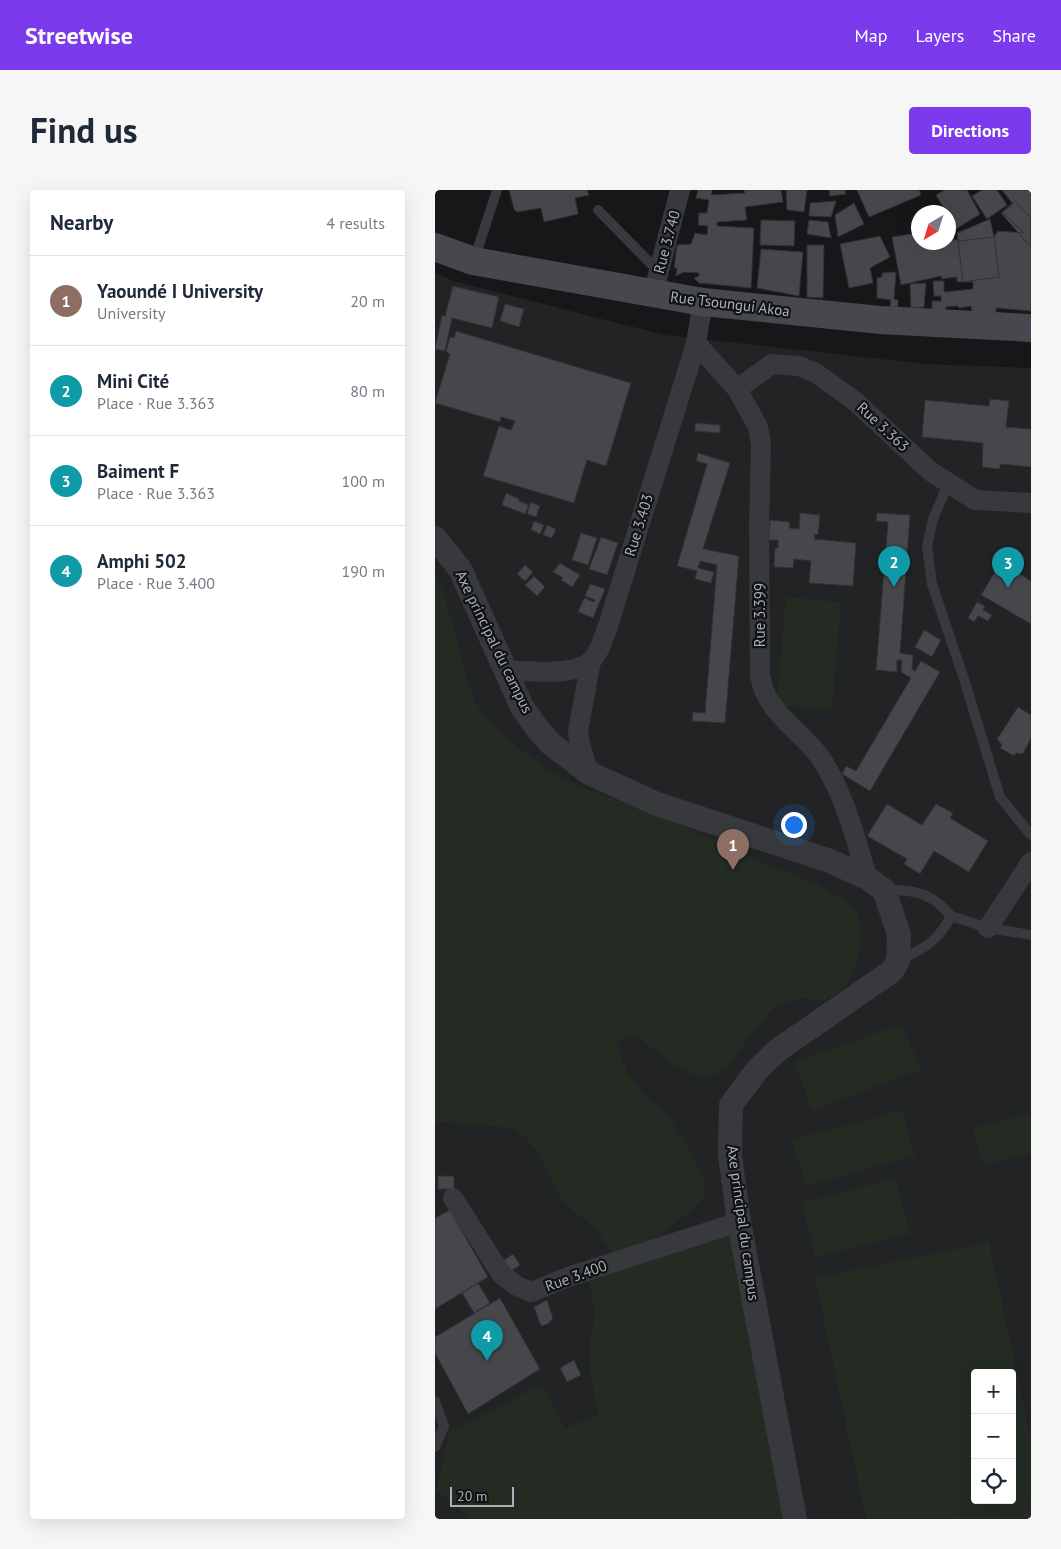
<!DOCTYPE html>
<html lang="en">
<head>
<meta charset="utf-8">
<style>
  body { margin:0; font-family:"PT Sans",sans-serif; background:#f6f6f7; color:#1f2937 }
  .controls { position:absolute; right:15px; bottom:15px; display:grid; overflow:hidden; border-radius:5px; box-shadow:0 5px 20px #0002 }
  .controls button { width:45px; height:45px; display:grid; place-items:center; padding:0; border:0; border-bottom:1px solid #e0e1e3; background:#fff; color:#1f2937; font:25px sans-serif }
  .compass { position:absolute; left:476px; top:15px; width:45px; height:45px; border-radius:50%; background:#fff; box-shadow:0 5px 20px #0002; rotate:218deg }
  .scale { position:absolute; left:15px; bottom:12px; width:64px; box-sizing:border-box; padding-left:5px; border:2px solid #aab0b7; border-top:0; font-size:14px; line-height:18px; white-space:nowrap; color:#aab0b7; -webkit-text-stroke:4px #111213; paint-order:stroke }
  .you { position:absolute; left:358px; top:634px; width:18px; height:18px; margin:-12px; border:4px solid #fff; border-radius:50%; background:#1a73e8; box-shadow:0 0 0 8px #1a73e833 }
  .badge { display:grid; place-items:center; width:32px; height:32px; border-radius:50%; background:#7c3aed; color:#fff; font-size:16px; font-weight:700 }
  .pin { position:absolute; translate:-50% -41px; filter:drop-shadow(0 1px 2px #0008) }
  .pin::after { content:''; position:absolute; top:26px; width:18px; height:15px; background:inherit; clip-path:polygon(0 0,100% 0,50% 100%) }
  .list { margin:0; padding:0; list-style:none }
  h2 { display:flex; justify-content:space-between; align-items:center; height:65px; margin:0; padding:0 20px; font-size:21px }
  h2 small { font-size:16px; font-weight:400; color:#747a83 }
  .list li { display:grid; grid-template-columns:32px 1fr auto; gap:15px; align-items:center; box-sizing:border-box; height:90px; padding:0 20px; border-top:1px solid #e0e1e3 }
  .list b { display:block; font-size:19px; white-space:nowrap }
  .list p { margin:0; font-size:16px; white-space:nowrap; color:#747a83 }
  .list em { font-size:16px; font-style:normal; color:#747a83 }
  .icon { flex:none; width:28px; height:28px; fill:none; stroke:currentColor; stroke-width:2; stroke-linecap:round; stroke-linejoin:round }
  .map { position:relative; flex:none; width:596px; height:1329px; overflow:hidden; border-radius:5px }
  header { display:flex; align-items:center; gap:30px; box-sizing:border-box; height:70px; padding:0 25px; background:#7c3aed; color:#fff }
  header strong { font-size:24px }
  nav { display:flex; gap:28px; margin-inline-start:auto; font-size:18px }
  .intro { display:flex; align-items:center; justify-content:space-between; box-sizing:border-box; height:120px; padding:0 30px }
  h1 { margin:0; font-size:35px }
  .button { padding:12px 22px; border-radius:5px; background:#7c3aed; color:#fff; font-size:18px; font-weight:700 }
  main { display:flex; gap:30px; padding:0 30px }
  aside { flex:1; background:#fff; border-radius:5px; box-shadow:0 5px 20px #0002 }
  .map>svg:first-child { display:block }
  .built { fill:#222325; fill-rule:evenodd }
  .green { fill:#232b23; fill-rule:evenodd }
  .building { fill:#45474b; stroke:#313134 }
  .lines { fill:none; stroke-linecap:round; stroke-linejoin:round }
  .service { stroke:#38393d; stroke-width:10 }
  .minor { stroke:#38393d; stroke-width:20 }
  .tertiary { stroke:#38393d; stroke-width:24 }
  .secondary { stroke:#46484d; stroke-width:28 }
  .labels { text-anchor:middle; stroke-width:4.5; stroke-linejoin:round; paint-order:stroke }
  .street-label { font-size:15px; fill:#aab0b7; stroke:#111213 }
</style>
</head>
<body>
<header>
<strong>Streetwise</strong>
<nav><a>Map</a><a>Layers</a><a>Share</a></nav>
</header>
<div class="intro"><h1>Find us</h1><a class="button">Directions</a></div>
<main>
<aside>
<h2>Nearby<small>4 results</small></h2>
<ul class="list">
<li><span class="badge" style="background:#8d6e63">1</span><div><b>Yaoundé I University</b><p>University</p></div><em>20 m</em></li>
<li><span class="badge" style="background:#0f9aa8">2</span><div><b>Mini Cité</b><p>Place · Rue 3.363</p></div><em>80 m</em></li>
<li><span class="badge" style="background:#0f9aa8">3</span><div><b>Baiment F</b><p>Place · Rue 3.363</p></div><em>100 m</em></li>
<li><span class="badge" style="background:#0f9aa8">4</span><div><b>Amphi 502</b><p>Place · Rue 3.400</p></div><em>190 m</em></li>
</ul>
</aside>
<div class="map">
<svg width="596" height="1329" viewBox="0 0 596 1329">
  <rect width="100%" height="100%" fill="#161718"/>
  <path class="built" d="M0,83L18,91L230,145L491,174L596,178V1329H0ZM540,1183H577V1310H540Z"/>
  <path class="green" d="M0,384L8,400L39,511L62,540L109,577L139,594L235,630L331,674L382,694L408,709L424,725L426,753L420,778L408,800L390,811L366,808L342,814L313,848L293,878L269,889L240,876L204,848L190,845L182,855L192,881L208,904L235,926L268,986L270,1005L257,1021L214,1053L177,1064L163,1042L126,1010L102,961L92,949L77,938L11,932L0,933Z
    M351,407L406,412L397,520L342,515Z
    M467,834L486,880L377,920L359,872Z
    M467,920L480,966L371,996L357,950Z
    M596,923V963L548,975L538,937Z
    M460,988L476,1044L381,1067L367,1012Z
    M304,1032L360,1329H33L16,1310L1,1301L14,1242L106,1194L130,1238L163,1224L155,1183L156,1145L160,1120L151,1081Z
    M554,1052L596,1249V1329H431L380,1088ZM540,1183H577V1310H540Z"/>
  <path class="building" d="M74,0H152L154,5L140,8L143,24L109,32L106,18L82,22L79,19Z
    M263,0H277L276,5L310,3L309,0H346L348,12L310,17L312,30L282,32V36L319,38L316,98L264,93L259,88L264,86V83L249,82L241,86L242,78H239L242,55L256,54L260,43L272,45L273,36L263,35L264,23H272L274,10L261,8Z
    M351,0H372L369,22L352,20Z
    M394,0H410L411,4L395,6Z
    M422,0H484L486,5L434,27Z
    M510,0H532L545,24L521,39L514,27V22H511L501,5Z
    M547,0H562L572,15L552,29L537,6Z
    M567,0H596V121L561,118V123H537L536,116L524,118L523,116L511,117V120L497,121V111H506V106H499L498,91H509V102L538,99V92H522V87L507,89L506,86L466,95L457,47L483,43V52H514V35L519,43V50H523L522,43L555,29L559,47L563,41L589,43L568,23L578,14Z
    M401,11L396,27L374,26L375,13Z
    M580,11L596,28V53L594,55L566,23Z
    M419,13L429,34L403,47L400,25Z
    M326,30L360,31L359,56L325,55Z
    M374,30L393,32L396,48L372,44Z
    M445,46L455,67L435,78L438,93L414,98L405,54Z
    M559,47L564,87L528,92L523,51Z
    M372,55H389L388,108L372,107Z
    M326,59L368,62L364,106L322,98Z
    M461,82L459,109L463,110V117H455L456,110L442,108V88L447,87V83Z
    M491,93L489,117L476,118L475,94Z
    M18,96L64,107L57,138L17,128L10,161L0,159L7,125L10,126Z
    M70,114L89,119L84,137L65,131Z
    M21,141L196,193L171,276L152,270L139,313L48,286L64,236L76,240L80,231L66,227L65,232L0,213L15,164L11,162L15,147L19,148Z
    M555,209L574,211L571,237L596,239V277L565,274V279L547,277L548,253L487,247L490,210L554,216Z
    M260,233L285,235V243L260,241Z
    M263,263L295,273L268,359L304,366L290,533L257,531L258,522L270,523L282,375L265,371L263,378L279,382L276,393L260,389L262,381L242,376L272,274L261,271Z
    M71,303L84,309V311L94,315L90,324L67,315Z
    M96,312L105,316L101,327L92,324Z
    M365,323L385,325L383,345L380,344L379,349L421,353L418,396L374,393L376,371L359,369L358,378L339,377L340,358H343V350H334L335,330L355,332L354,338L364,339Z
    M442,323L475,325L465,463L478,465L477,479L480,481L486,471L505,482L435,601L407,584L411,576L421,581L476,488L466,482L467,470H462V482L441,480L453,332L441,331Z
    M99,331L109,335L105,344L96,340Z
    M112,335L121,339L117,348L108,345Z
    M146,343L162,348L153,375L137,370Z
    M166,347L183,353L172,385L154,379Z
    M566,372L596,391V434L546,405Z
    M125,373L145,385L137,397L126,390L128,388L118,382Z
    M90,375L98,382L90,391L82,384Z
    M99,386L110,397L102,406L90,395Z
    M155,394L170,399L158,428L143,422L149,408L159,412L160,410L150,406Z
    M542,412L550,416L548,420L557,425L553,431L543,426L539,432L533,428Z
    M489,440L506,450L497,467L480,457Z
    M583,517L596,525V548L588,564L581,563L579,566L565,558L567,555L562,549Z
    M452,614L487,635L501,614L518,623L515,628L553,651L534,682L499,661L485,684L469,674L472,669L432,646Z
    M3,986H19V999H3Z
    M15,1020L53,1087L0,1119V1028Z
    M78,1064L85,1075L76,1081L69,1070Z
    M43,1093L55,1113L39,1123L27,1103Z
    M65,1108L105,1179L33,1224L0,1163V1147Z
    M112,1110L118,1128L113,1134L106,1136L99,1117Z
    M139,1170L146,1185L132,1192L125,1178Z"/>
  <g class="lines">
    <path class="service" d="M163,20L224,82
      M39,70L62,0
      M514,292L498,329L492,356L497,394L529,489L565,607L596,645
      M449,700C479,699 497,703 516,726C504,751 488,759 463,771
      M516,726L553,738L596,745
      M0,1211L9,1236L0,1257"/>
    <path class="minor" d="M218,104L245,0
      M261,153L302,199L323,237L326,255L324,337L325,485C326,490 327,495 329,500C339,527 372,546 387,570C410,606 421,649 432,688
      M302,199L337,174L364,176L381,183L421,212L495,281L540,310L596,313
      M70,480C94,481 137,487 156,471C164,464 168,449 172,439L255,173L261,153L268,112
      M154,583L145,554L143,541L156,471
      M553,738L596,672
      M18,1008L67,1085L82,1096L96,1102L136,1086L304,1032"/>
    <path class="tertiary" d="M0,348L25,379L87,517L101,537L116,554L154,583L222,614L395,671L432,688L449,700L464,744L463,771L457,781L343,860L322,880L296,915L295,965L304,1032L360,1329"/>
    <path class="secondary" d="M0,57L38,71L268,112L445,130L596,138"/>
  </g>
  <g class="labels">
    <g class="street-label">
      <text transform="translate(232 52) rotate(-75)" y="5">Rue 3.740</text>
      <text transform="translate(295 114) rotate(7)" y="5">Rue Tsoungui Akoa</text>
      <text transform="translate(448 237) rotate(43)" y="5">Rue 3.363</text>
      <text transform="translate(204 335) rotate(-73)" y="5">Rue 3.403</text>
      <text transform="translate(325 425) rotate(-90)" y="5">Rue 3.399</text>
      <text transform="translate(59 452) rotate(64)" y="5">Axe principal du campus</text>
      <text transform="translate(308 1033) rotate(82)" y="5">Axe principal du campus</text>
      <text transform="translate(141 1086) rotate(-20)" y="5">Rue 3.400</text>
    </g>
  </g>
</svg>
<div class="controls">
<button>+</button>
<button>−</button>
<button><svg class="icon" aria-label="locate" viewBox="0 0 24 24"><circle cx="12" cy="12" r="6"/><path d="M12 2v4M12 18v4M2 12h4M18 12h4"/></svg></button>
</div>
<svg class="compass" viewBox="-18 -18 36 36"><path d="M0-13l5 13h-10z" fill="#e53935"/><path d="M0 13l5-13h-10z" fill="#747a83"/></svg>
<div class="scale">20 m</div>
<div class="you"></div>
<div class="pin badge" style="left:298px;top:680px;background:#8d6e63">1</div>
<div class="pin badge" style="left:459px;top:397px;background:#0f9aa8">2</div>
<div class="pin badge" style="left:573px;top:398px;background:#0f9aa8">3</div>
<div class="pin badge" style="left:52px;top:1171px;background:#0f9aa8">4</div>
</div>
</main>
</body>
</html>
